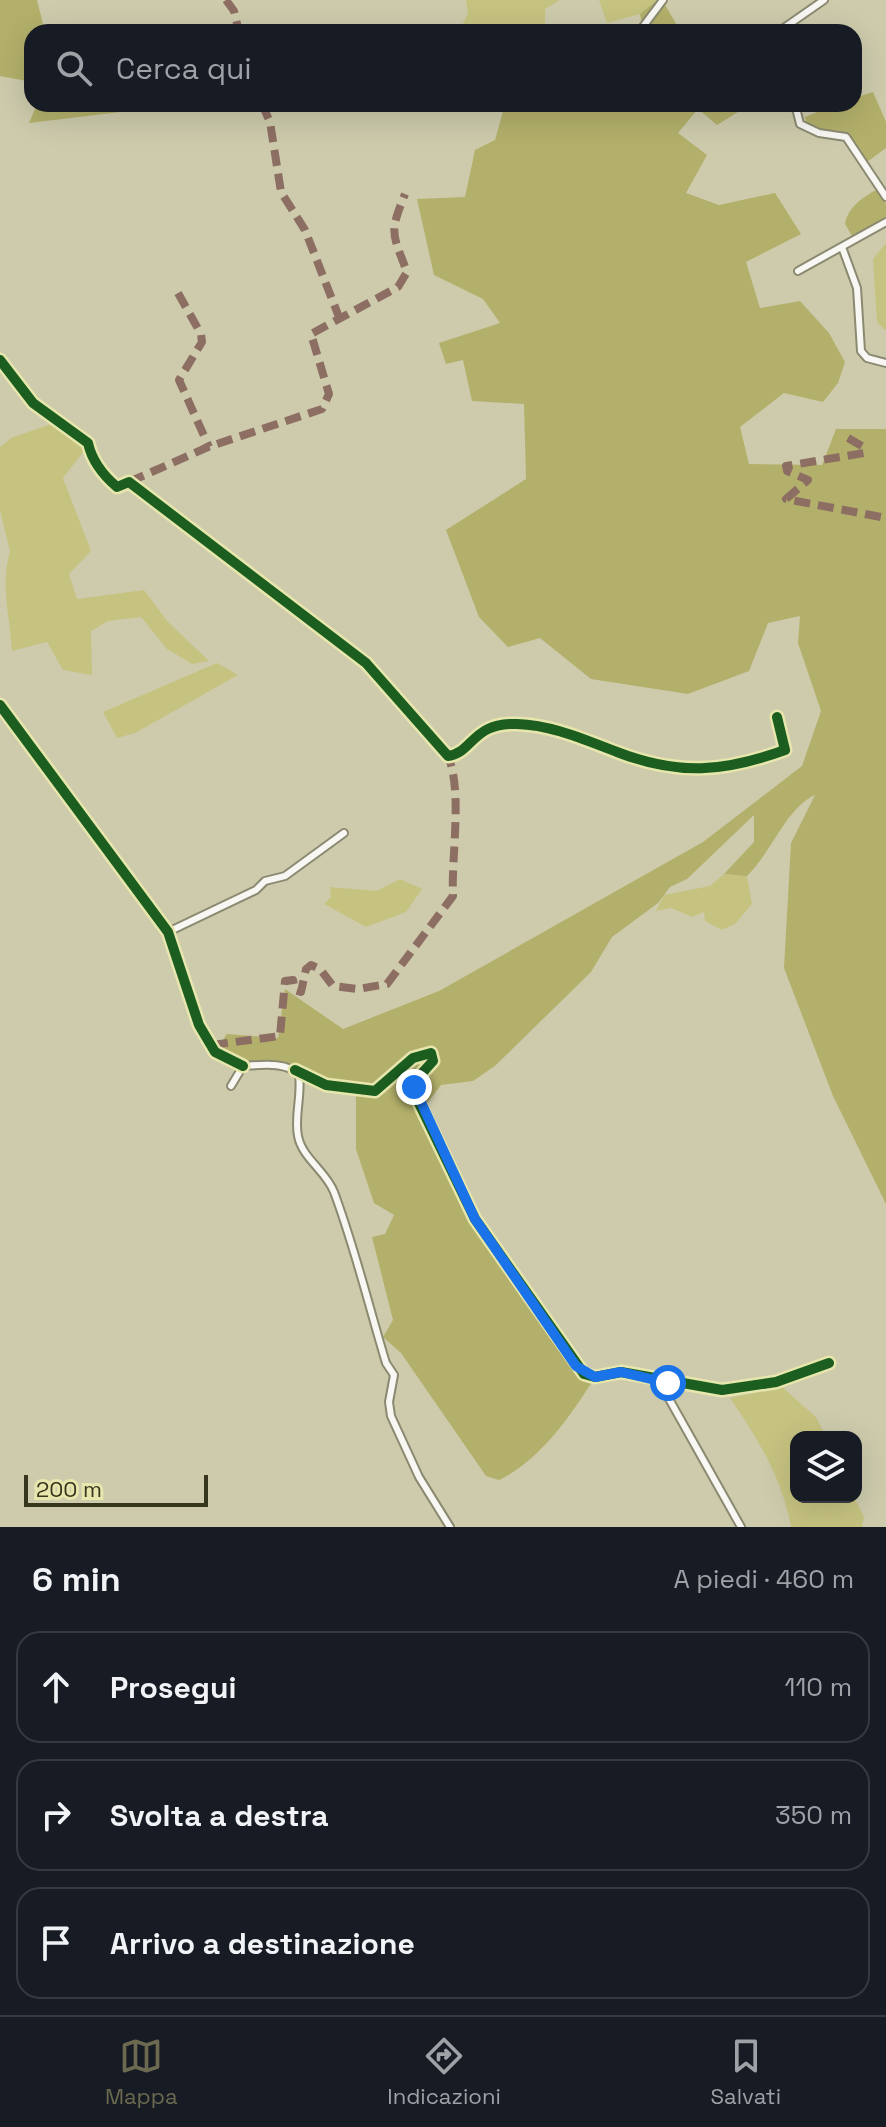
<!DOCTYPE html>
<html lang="it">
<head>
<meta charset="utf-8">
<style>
  body { margin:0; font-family:"Space Grotesk",sans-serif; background:#20242c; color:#f1f3f6 }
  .controls { position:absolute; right:24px; bottom:24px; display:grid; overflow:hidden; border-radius:16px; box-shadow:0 8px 32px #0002 }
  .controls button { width:72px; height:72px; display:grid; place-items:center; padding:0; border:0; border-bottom:2px solid #363941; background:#171b24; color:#f1f3f6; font:40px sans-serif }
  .scale { position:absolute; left:24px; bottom:20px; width:184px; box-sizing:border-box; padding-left:8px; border:4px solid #36351e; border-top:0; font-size:22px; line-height:28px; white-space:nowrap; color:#36351e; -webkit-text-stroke:6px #e7e6ac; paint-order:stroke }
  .stop { position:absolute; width:24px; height:24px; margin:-18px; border:6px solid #1a73e8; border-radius:50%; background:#fff }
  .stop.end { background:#1a73e8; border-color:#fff; box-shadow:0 2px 8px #0008 }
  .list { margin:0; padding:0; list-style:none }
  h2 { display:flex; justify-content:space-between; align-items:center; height:104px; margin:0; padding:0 32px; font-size:34px }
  h2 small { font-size:26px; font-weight:400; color:#9ea1a6 }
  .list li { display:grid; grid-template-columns:52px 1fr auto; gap:24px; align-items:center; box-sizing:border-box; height:112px; margin:0 16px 16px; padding:0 16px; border:2px solid #363941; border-radius:24px }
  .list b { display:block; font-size:30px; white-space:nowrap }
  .list em { font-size:26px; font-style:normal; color:#9ea1a6 }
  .icon { flex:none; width:44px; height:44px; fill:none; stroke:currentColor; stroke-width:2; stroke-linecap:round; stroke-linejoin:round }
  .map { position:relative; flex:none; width:886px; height:1527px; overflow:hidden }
  .search { position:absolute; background:#171b24; box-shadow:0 8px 32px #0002; left:24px; right:24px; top:24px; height:88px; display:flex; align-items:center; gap:20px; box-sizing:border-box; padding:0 28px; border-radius:24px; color:#9ea1a6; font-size:30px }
  .sheet { height:488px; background:#171b24 }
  nav { display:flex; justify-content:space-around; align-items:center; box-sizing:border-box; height:112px; border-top:2px solid #363941; background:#171b24; font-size:22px; color:#9ea1a6 }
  nav a { display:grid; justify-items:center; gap:4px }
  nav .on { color:#6b6a50 }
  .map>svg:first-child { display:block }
  .green { fill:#c6c381 }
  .forest { fill:#b3b06b }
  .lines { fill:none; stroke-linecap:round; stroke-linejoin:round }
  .street-casing { stroke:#8b8a71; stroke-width:10 }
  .street { stroke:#f8f7f3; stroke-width:6 }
  .quiet { stroke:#8d6e63; stroke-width:8; stroke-dasharray:16 8; stroke-linecap:butt }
  .cycleway-casing { stroke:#e7e6ac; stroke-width:15 }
  .cycleway { stroke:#1b5e20; stroke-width:10 }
  .route { stroke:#1a73e8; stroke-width:10 }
</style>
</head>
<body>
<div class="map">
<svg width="886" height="1527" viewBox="0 0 886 1527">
  <rect width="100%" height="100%" fill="#cdcbac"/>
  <path class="green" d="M466,0H560L545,9V26L535,32H459L468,13Z
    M599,0H657L640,14L607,23Z
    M886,243V329L885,330L877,322L873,259Z
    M51,424L80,440L84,451L63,478L91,551L69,574L77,599L144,590L168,622L209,661L192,664L167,649L141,617L108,621L91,631L92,675L63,670L47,642L12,651C10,617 0,584 10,552L0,510V447L11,438Z
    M217,663L238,675L135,733L117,738L103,712Z
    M724,874L747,876L752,904L735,924L722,930L705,921L704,912L692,917L671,908L656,911L664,895L710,886Z
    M400,879L422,889L406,912L366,927L324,904L331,897L330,887L377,891Z
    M782,1387L816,1417L826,1437H796V1497H854L864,1517L862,1527H791C782,1478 758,1439 730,1398Z"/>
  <path class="forest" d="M0,0H37L45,32H32V82L0,76Z
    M657,0H662L681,32H643L640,14Z
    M873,92L886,122V148L867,162L841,131L819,129L806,122L805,117L837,104H854V98Z
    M37,104H129V111L29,123Z
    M505,104H732L743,109L717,125L698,109L678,133L707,155L686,193L719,205L775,193L801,234L746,262L760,308L800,301L829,333L845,362L838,383L823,402L784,393L740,427L749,464L822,465L836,429H886V1204L833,1096L784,968L791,843L815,795C787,807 771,853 747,876L724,874L754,842V815L687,879L670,887L658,903L612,937L591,972L496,1065L473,1081L441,1085L422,1110C466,1202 516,1288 576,1370L592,1382C568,1419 540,1460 499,1480L486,1476L401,1353L383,1337L393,1320L372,1237L385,1234L394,1215L374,1203L356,1149V1090L327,1085L299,1072L268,1065L241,1066L213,1053L227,1034L278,1038L285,989L343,1029L439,991L703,842L802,766L821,711L798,643L800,616L768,623L749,671L688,694L591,679L540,638L508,647L479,617L446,530L526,479L524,404L472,401L463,360L446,364L439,343L500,323L483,299L434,275L417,199L465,197L475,150L495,140Z
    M876,190L886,204V217L852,236L845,224C848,207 862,198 876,190Z"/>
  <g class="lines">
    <defs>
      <path id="street" d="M639,32L663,0
        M778,32L824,0
        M795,104L800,124L819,133L846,137L886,197
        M842,247L857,288L861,351L867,358L886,363
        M798,271L886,222
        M0,360L33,403L88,443C92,461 104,476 117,487L129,482L366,663L448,756C473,753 472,722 517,724C552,725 585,740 617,752C679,776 724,772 785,750L777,717
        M0,705L168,932L199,1025L215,1052L243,1066
        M168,932L256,890L265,881L285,876L344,833
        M295,1070L326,1085L375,1091L413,1058L431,1053L433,1061L414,1082L418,1101L475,1219L584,1374L595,1377L621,1372L722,1390L776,1382L829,1363
        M231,1086L243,1066C260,1065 287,1061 299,1075C302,1096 294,1116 298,1136C302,1158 326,1171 334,1192C355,1248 369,1307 386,1363L394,1375L389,1402L391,1416L419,1477L450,1527
        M659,1381L741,1527"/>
    </defs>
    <use href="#street" class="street-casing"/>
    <use href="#street" class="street"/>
    <path class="quiet" d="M226,0L234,11L239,32
      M262,104L270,122L281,192L305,230L339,317
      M178,293L201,334L202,342L179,380L209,447
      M848,438L862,446L864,453L786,466L787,471L808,480L786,499L886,518
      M129,482L208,447L322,409L329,394L311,334L398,287L407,272C392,232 389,234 405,194
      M212,1045L280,1036L285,981L293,980L295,990L301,992L306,969L311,965L320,969L333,986L358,989L387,984L453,896C451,856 463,792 448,756"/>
    <defs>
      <path id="cycleway" d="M0,360L33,403L88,443C92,461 104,476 117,487L129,482L366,663L448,756C473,753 472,722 517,724C552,725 585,740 617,752C679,776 724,772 785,750L777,717
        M0,705L168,932L199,1025L215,1052L243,1066
        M295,1070L326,1085L375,1091L413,1058L431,1053L433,1061L414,1082L418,1101L475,1219L584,1374L595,1377L621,1372L722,1390L776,1382L829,1363"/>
    </defs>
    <use href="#cycleway" class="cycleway-casing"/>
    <use href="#cycleway" class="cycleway"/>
  </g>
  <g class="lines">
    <path class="route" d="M414,1087L475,1219L576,1366L595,1377L621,1372L668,1383"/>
  </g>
</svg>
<div class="controls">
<button><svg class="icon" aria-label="layers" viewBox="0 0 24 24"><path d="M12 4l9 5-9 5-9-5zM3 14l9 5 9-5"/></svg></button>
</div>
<div class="scale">200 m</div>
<div class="stop" style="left:668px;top:1383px"></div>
<div class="stop end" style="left:414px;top:1087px"></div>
<div class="search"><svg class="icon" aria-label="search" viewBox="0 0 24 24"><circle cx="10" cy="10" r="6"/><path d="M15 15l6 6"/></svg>Cerca qui</div>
</div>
<section class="sheet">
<h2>6 min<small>A piedi · 460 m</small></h2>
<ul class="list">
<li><svg class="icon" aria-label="ahead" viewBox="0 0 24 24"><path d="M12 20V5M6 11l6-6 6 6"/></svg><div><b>Prosegui</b></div><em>110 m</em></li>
<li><svg class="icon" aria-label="right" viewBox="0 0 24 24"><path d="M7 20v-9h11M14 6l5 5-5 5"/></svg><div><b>Svolta a destra</b></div><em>350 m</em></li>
<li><svg class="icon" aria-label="arrive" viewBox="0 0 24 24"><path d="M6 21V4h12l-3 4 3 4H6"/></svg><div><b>Arrivo a destinazione</b></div></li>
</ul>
</section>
<nav>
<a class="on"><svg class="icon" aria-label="map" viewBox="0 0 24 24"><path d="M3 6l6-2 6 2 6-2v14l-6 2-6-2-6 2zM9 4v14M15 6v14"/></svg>Mappa</a>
<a><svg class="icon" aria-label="directions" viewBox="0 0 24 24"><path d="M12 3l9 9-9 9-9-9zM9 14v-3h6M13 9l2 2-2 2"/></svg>Indicazioni</a>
<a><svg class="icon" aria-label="saved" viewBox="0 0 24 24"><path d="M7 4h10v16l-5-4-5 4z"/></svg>Salvati</a>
</nav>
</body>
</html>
